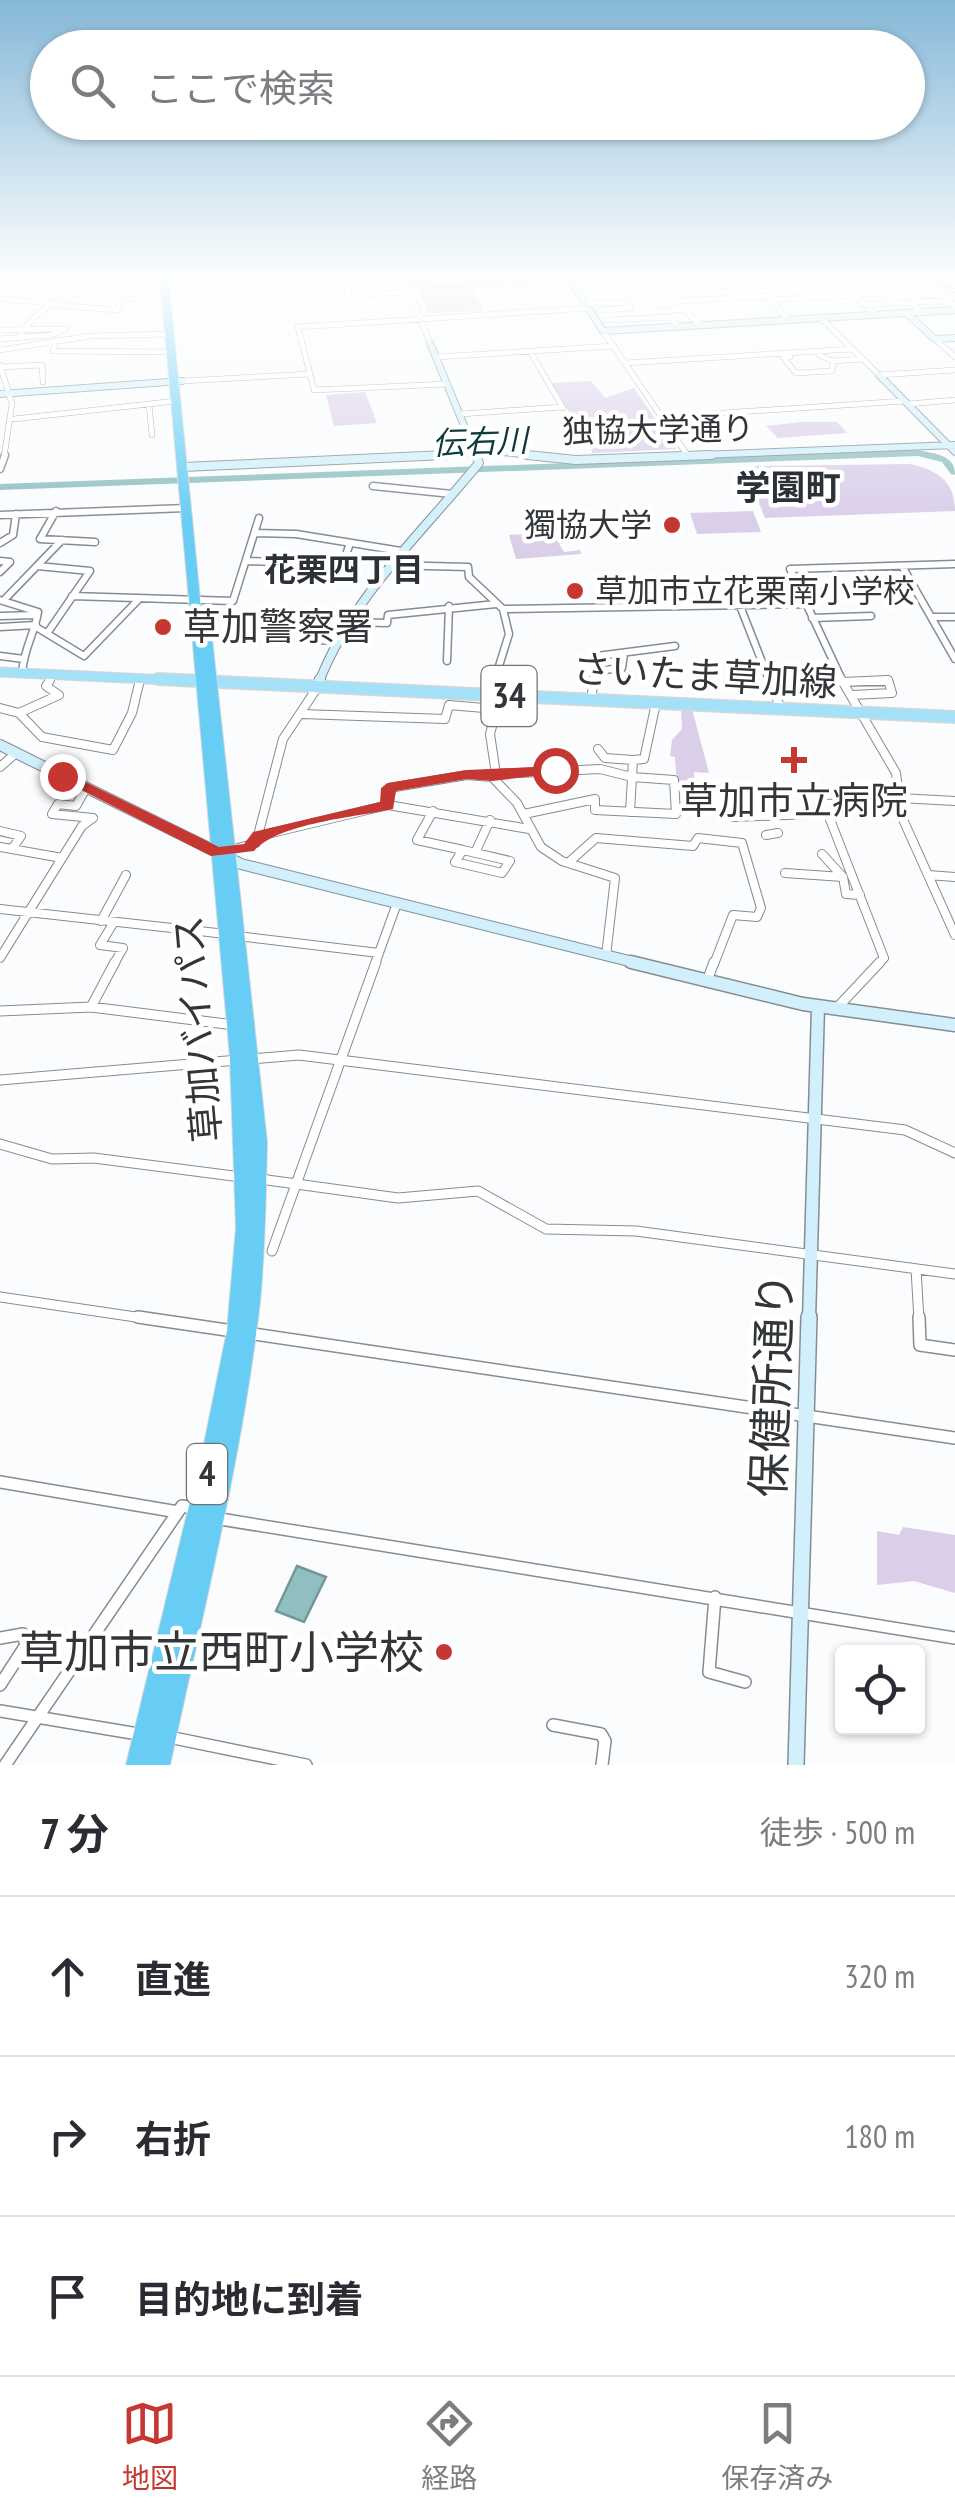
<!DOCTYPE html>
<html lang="ja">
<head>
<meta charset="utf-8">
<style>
  body { margin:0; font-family:"PT Sans Narrow","Noto Sans JP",sans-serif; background:#f7f7f7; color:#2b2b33 }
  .controls { position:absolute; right:30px; bottom:30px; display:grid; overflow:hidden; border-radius:10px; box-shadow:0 2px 8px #0004 }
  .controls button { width:90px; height:90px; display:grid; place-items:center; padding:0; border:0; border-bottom:2px solid #e1e1e2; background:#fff; color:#2b2b33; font:50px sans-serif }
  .stop { position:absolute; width:30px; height:30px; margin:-22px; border:8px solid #c53731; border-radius:50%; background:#fff }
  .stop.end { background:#c53731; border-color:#fff; box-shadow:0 2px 10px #0008 }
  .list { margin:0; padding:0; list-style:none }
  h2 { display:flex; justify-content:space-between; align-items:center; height:130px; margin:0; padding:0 40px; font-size:42px }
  h2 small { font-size:32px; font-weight:400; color:#7c7c81 }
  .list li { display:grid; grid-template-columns:65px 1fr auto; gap:30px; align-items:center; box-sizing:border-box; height:160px; padding:0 40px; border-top:2px solid #e1e1e2 }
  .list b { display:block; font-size:38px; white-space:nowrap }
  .list em { font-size:32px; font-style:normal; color:#7c7c81 }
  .icon { flex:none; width:55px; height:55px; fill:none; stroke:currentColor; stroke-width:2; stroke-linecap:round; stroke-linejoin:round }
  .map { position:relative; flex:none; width:955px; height:1765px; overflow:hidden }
  .search { position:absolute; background:#fff; box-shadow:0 2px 8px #0004; left:30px; right:30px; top:30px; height:110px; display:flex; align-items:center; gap:25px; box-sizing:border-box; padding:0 35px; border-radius:55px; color:#7c7c81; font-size:38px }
  .sheet { height:610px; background:#fff }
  nav { display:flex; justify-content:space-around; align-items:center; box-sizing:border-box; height:140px; border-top:2px solid #e1e1e2; background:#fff; font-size:28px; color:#7c7c81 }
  nav a { display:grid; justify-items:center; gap:5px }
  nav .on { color:#c53731 }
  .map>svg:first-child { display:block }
  .green { fill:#dacee9 }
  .water { fill:#90bfc1; stroke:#749698; stroke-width:2.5 }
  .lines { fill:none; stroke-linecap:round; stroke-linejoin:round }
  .river { fill:#90bfc1; fill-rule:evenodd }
  .street-far4-casing { stroke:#868c93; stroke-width:6 }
  .street-far3-casing { stroke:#868c93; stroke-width:9 }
  .street-far2-casing { stroke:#868c93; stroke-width:10 }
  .street-far1-casing { stroke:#868c93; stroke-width:11 }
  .street-casing { stroke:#868c93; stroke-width:14 }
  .secondary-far4-casing { stroke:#868c93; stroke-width:8 }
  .secondary-far3-casing { stroke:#868c93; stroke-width:10 }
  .secondary-far2-casing { stroke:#868c93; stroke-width:12 }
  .secondary-far1-casing { stroke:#868c93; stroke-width:15 }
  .secondary-casing { stroke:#868c93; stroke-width:18 }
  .primary-far1-casing { stroke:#d6d7d7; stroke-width:11 }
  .primary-casing { stroke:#d6d7d7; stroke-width:14 }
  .highway-casing { stroke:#d6d7d7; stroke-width:2 }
  .street-far4 { stroke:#fff; stroke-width:5 }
  .street-far3 { stroke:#fff; stroke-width:6 }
  .street-far2 { stroke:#fff; stroke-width:8 }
  .street-far1 { stroke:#fff; stroke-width:9 }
  .street { stroke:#fff; stroke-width:11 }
  .secondary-far4 { stroke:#d1f0fc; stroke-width:6 }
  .secondary-far3 { stroke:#d1f0fc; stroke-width:8 }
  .secondary-far2 { stroke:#d1f0fc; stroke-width:10 }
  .secondary-far1 { stroke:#d1f0fc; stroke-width:12 }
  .secondary { stroke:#d1f0fc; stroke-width:15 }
  .primary-far1 { stroke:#a4e1f8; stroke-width:9 }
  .primary { stroke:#a4e1f8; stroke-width:11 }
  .highway { fill:#67cdf4; fill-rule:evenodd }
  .rail-casing { stroke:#7d7f82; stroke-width:5 }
  .rail { stroke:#fff; stroke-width:2.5; stroke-dasharray:5; stroke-linecap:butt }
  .route { fill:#c53731 }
  .poi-dot { fill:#c53731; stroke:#fff; stroke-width:4 }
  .labels { text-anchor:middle; stroke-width:9; stroke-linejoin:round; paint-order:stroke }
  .far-street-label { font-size:32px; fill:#333639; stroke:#fff }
  .far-water-label { font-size:32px; font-style:italic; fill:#0d3b3d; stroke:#fff }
  .far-poi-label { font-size:32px; fill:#333639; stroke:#fff; text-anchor:end }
  .far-neighbourhood-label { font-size:32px; font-weight:bold; fill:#2c3137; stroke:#fff }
  .far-quarter-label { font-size:35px; font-weight:bold; fill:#2c3137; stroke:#fff }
  .shield { fill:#fff; stroke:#707274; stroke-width:2.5 }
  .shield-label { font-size:35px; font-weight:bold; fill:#333639 }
  .poi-label { font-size:38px; fill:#333639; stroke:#fff; text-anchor:start }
  .street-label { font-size:38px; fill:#333639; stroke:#fff }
  .near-street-label { font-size:45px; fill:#333639; stroke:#fff }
  .near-poi-label { font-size:45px; fill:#333639; stroke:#fff; text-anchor:end }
</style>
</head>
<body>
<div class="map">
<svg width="955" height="1765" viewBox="0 0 955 1765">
  <rect width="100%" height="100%" fill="#fafcfd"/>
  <path class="green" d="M424,286L471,287L484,311L428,313L418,288Z
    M591,381L605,398L634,388L676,449L593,453L552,383Z
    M365,392L377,423L334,426L326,395Z
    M801,422H837L847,433L778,438L766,426Z
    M910,464C937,470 955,481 955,511L765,518L747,473L754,466Z
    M753,511L761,532L697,534L690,513Z
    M550,533L585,535L587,541L559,544L564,552L580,550L581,554L516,559L509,535Z
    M681,709H692L709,773L694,772V789L677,788L675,757L670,756L672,740L682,729Z
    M903,1527L955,1535V1593L914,1581L877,1585V1531L899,1535Z"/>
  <path class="water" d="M297,1566L326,1577L304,1622L276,1611Z"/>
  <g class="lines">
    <path class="river" d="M918,450C935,454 955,454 955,475L951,474L942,462L918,456L0,490V484Z"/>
    <defs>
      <path id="street-far4" d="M62,277H75
        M227,277L407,284L430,343
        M922,277L955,305
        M931,277L955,293
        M948,277L955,282
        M171,279L186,277
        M577,279L656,277L699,325
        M16,280L70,294
        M839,280L875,314
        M885,280L923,278
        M346,282L348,295L409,292
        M626,282L663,283
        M843,284L886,282L881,277
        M759,286L840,281
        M585,288L628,285
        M669,288L757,284
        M894,289L933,287
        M172,290H218
        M86,292L76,283L106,277
        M853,294L883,293L895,303H911L921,312
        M768,297L788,320
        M3,299L49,303
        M770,300L854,295
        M678,301L767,296
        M915,302L949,301
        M919,302L912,296L942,294
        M585,303H628L631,308L599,310
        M55,305L117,310L123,299H131
        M864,305L894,303
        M660,311L685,309
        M821,318L879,375L955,370
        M606,320L671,317L677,326
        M0,330L66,329L52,335L0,339
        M603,331L688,456
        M19,337C48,286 112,288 165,280
        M935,339L955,357
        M57,340L53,351L172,352
        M0,350L90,336L170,334
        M530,351L563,408
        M819,355L833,361L862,359
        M437,357L614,346
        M790,357H783L796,373L832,371L833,361
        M625,363L852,349
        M0,365L12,404L4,457
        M1,367L42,365L43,382
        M182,381L310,374
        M448,384L314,390L298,327L589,308
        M908,404L955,400
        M149,405L152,435
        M461,414L562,407
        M662,417L905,401
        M14,419L176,401"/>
      <path id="street-far3" d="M0,469L5,455
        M373,486L452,494
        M56,511L40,539L95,542
        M0,515L186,508
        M255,533L296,534L401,551
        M0,543L13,535L16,514
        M0,561L10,562L0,572
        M247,561L343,564L349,546
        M389,565L468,567L469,577L503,609L805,604
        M38,566L90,571
        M902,566L955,659
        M72,596L233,601L259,518
        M0,600L38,612C34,636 24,647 22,673
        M3,601L62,540
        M740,606L770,682
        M287,615L284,623L301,626L302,639L334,641
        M0,616L37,615
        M932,617H955
        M812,618L871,616
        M349,622L387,623L388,615L496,604
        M0,627L36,625
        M36,627L84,656L139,599
        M48,632L90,571
        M0,656L24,659
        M447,661L449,606
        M596,671L622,668L624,654
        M494,682L509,634L503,609
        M593,682L597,656L675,646
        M843,682L790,569L955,564
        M845,682H889"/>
      <path id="street-far2" d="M769,679L781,709
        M841,679L896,773L901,815L955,935
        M843,682L888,680L892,693L852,695
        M492,696L495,679
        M500,696L490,734L496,774L492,777L517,803L541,847L562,861L615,878L606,956
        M591,700L594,679
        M0,708L19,713L42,737L113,750L132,713L139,684
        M19,713L59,695L46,686L50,680
        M302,714L445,719L449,705L496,709
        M598,749L605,758L633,760L630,812
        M633,760L644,759L656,703
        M0,767L16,753
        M496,774L600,769L632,777
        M899,798L955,801
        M388,805L389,788L467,775L492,777
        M433,811L417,840L463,850
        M524,814L595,799V810L676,814L674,780L632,777
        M733,817L811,814
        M0,831L21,836L12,849
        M766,835L778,833
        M259,836L388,805L529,829
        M0,847L62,858
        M463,850L510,861L502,873L455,862Z
        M227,851L256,843L283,739L317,688
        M475,853L490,820
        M822,854L843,877L846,894L860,895
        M568,863L596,838L693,846L698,838L742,843L761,908L757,917L733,915L714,964
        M785,873L843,877
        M928,875L955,877
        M0,909L226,934
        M101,921L126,875
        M114,922L100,945L123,948L114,964
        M238,936L379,953
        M0,958L82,826L93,818L52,814L58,804L76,806L86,788
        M375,964L396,906
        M878,964L884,958L824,804L899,801"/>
      <path id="street-far1" d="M707,981L714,962
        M91,1007L115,962
        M836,1009L880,962
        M0,1011L91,1007L234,1025
        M0,1080L299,1055L905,1130L955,1153
        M0,1144L52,1159L94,1158L241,1177
        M260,1179L398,1198L478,1191L546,1229L636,1231L955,1274
        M272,1251L376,962
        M916,1269L919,1320
        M0,1297L156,1320"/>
      <path id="street" d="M138,1317L233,1331
        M919,1317L920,1345L955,1350
        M247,1333L955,1438
        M0,1482L178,1512
        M214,1518L955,1638
        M715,1597L709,1672L745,1682
        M0,1638L23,1634L26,1645L0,1685
        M0,1711L144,1735
        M553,1725L601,1734L605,1741L602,1765
        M169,1737L306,1765
        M5,1765L182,1506L194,1508"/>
      <path id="secondary-far4" d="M407,284L571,281L603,331L955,310
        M906,313L935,339L955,338
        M430,343L477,457
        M879,375L955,452
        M0,394L182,381
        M393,457L503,452L550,457
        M648,457L955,445"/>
      <path id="secondary-far3" d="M527,455L576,460L711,455
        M183,467L446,455
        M319,682C353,595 421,534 479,463L476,455"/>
      <path id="secondary-far2" d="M317,688L320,679
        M0,745L241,864L641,964"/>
      <path id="secondary-far1" d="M631,962L803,1004L955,1025
        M809,1320L818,1007"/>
      <path id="secondary" d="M796,1765L809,1317"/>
      <path id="primary-far1" d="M0,672L211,682"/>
      <path id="primary" d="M158,679L955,717"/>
      <path id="highway" d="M160,277H168L201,609H208L209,611L267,1142C266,1195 265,1249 260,1302C242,1458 203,1611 170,1765H126L204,1444L227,1331L236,1228L230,1058Z"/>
    </defs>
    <use href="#street-far4" class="street-far4-casing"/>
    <use href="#street-far3" class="street-far3-casing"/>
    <use href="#street-far2" class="street-far2-casing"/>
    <use href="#street-far1" class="street-far1-casing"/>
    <use href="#street" class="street-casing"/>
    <use href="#secondary-far4" class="secondary-far4-casing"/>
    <use href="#secondary-far3" class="secondary-far3-casing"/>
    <use href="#secondary-far2" class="secondary-far2-casing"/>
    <use href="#secondary-far1" class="secondary-far1-casing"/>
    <use href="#secondary" class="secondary-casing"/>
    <use href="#primary-far1" class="primary-far1-casing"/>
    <use href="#primary" class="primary-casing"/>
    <use href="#highway" class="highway-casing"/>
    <use href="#street-far4" class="street-far4"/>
    <use href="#street-far3" class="street-far3"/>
    <use href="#street-far2" class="street-far2"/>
    <use href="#street-far1" class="street-far1"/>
    <use href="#street" class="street"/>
    <use href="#secondary-far4" class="secondary-far4"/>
    <use href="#secondary-far3" class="secondary-far3"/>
    <use href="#secondary-far2" class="secondary-far2"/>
    <use href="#secondary-far1" class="secondary-far1"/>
    <use href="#secondary" class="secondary"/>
    <use href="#primary-far1" class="primary-far1"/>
    <use href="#primary" class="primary"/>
    <use href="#highway" class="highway"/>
    <defs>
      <path id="rail" d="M935,277L955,291"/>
    </defs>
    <use href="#rail" class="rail-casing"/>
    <use href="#rail" class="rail"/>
  </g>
  <linearGradient id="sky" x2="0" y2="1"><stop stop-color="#85b8d8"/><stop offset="0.53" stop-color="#fdfefe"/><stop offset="1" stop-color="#fdfefe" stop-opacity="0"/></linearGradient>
  <rect width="955" height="524" fill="url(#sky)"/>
  <path class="route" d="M555,766L560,767V773L492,781L467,779L396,791L393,809C357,817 278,823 254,851L211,856L54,776L67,773L219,847L244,844L253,832L380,802L381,788L388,783L467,770Z"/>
  <g class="poi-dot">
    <circle cx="672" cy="525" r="10"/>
    <circle cx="575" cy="591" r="10"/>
    <circle cx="163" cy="627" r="10"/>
    <path d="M789 745h10v10h10v10h-10v10h-10v-10h-10v-10h10z"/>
    <circle cx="444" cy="1652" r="10"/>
  </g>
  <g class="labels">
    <g class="far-street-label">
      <text transform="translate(658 430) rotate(-1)" y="11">独協大学通り</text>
    </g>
    <g class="far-water-label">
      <text transform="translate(480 442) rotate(-2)" y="11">伝右川</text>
    </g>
    <g class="far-poi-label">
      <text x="652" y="536">獨協大学</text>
      <text x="595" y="602" text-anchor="start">草加市立花栗南小学校</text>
    </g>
    <g class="far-neighbourhood-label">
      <text x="344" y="581">花栗四丁目</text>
    </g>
    <g class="far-quarter-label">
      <text x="788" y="500">学園町</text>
    </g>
    <g class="shield">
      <rect x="481.5" y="666" width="55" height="60" rx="8"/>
      <rect x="187" y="1444" width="40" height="60" rx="8"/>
    </g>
    <g class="shield-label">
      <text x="509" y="708">34</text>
      <text x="207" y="1486">4</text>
    </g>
    <g class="poi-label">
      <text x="183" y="640">草加警察署</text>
      <text x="794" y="814" text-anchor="middle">草加市立病院</text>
    </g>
    <g class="street-label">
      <text transform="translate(705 676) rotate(3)" y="13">さいたま草加線</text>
      <text transform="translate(198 1029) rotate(-95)" y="13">草加バイパス</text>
    </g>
    <g class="near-street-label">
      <text transform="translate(772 1385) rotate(-88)" y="16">保健所通り</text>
    </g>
    <g class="near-poi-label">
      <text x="424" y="1668">草加市立西町小学校</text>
    </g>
  </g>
</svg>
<div class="controls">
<button><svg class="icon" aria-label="locate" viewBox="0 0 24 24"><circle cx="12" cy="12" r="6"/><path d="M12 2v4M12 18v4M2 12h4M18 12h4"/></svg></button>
</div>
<div class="stop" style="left:555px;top:770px"></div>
<div class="stop end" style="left:62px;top:776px"></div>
<div class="search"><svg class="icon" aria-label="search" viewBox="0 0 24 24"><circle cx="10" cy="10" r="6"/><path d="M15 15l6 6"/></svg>ここで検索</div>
</div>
<section class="sheet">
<h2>7 分<small>徒歩 · 500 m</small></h2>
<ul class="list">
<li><svg class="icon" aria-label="ahead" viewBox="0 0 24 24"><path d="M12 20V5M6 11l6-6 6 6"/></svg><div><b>直進</b></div><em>320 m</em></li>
<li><svg class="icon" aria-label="right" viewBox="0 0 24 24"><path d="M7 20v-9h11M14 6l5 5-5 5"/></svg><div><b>右折</b></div><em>180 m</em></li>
<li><svg class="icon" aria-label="arrive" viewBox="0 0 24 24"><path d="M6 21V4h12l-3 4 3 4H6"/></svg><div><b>目的地に到着</b></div></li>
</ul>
</section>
<nav>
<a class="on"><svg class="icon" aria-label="map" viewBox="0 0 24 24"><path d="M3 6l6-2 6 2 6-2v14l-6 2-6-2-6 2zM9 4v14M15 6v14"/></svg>地図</a>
<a><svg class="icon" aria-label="directions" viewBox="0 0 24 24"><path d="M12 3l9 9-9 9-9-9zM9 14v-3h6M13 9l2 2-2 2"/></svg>経路</a>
<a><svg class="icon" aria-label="saved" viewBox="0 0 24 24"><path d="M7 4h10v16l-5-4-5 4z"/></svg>保存済み</a>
</nav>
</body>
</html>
